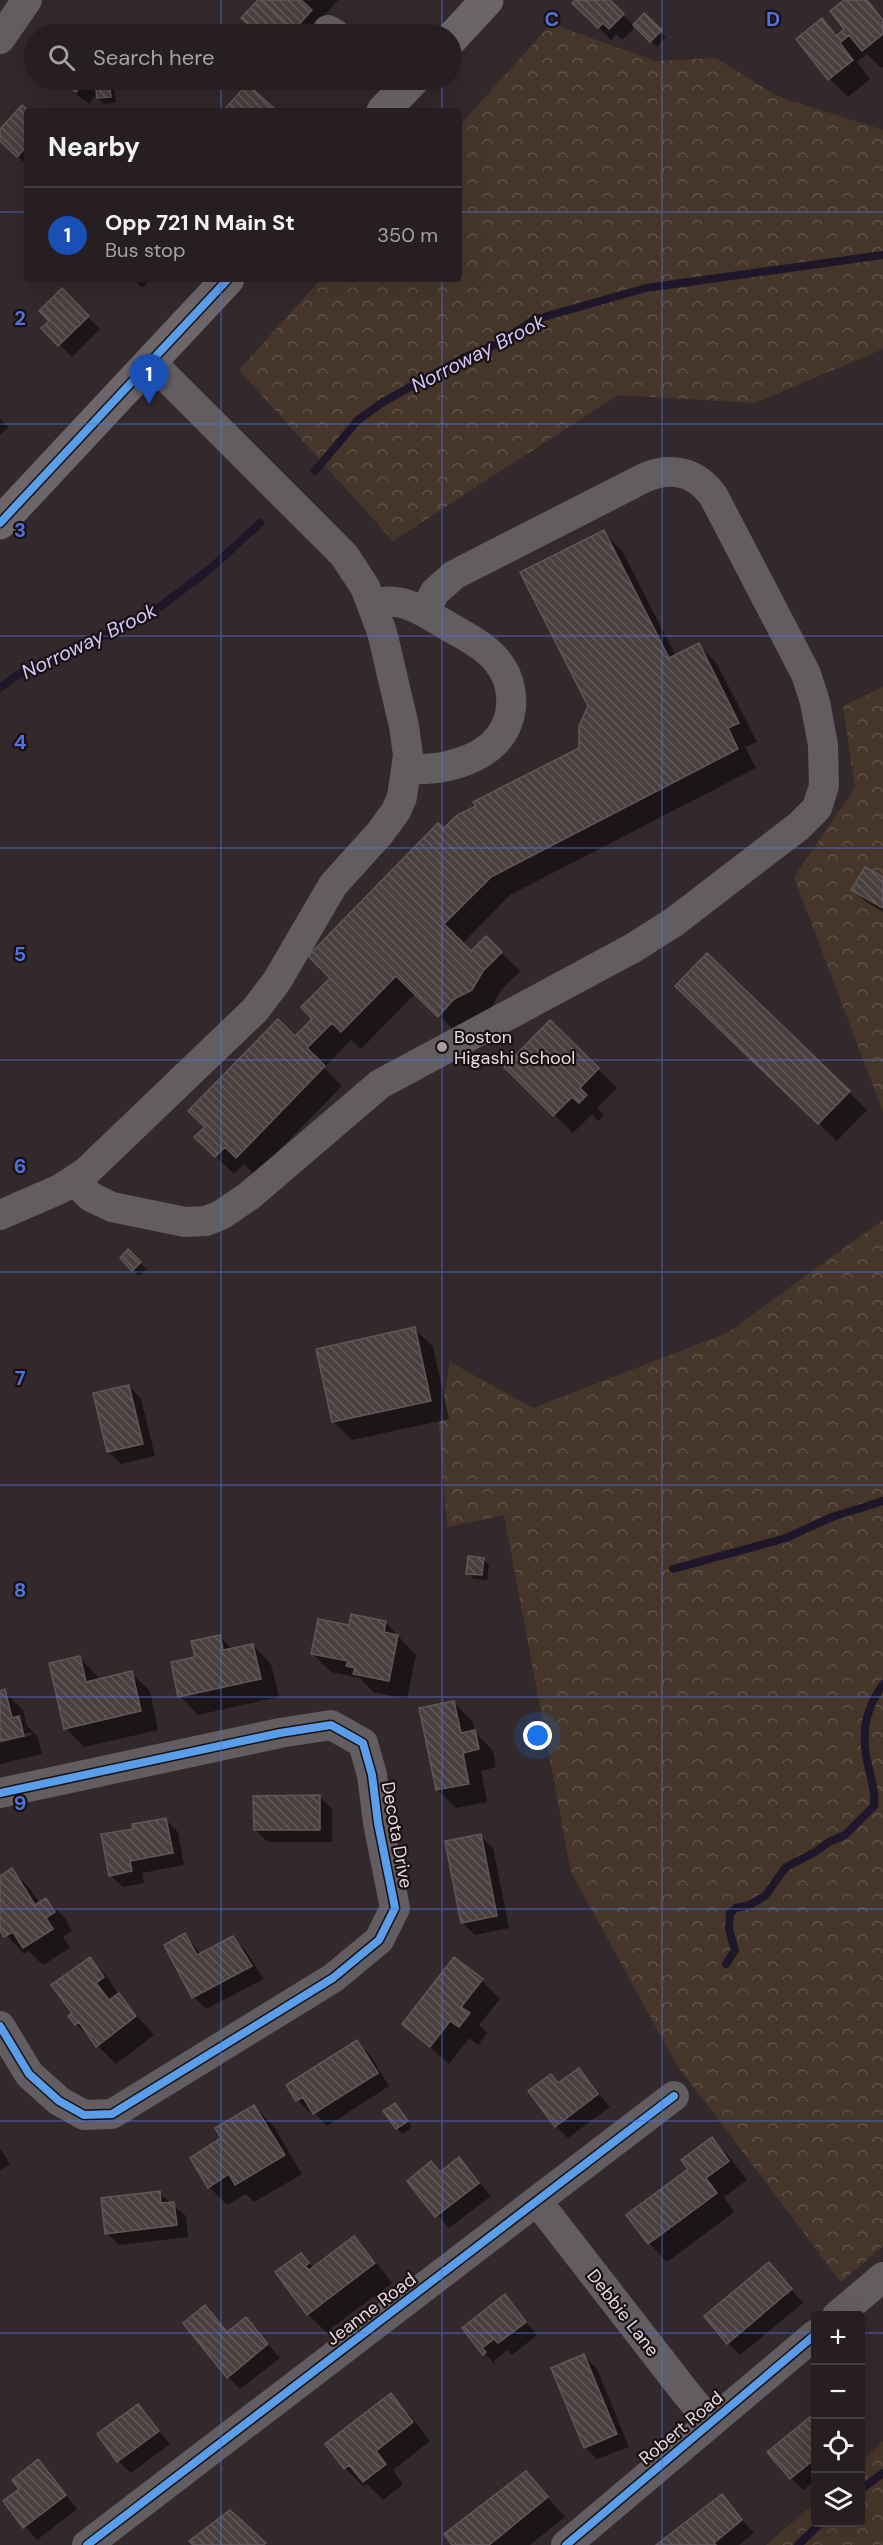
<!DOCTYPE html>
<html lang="en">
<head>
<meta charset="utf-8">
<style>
  body { margin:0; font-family:"DM Sans",sans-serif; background:#322b2d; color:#f1f3f6 }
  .controls { position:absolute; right:18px; bottom:18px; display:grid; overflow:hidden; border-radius:6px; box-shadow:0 6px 24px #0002 }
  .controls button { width:54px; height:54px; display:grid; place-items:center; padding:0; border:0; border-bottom:2px solid #423c3e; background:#261e20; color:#f1f3f6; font:30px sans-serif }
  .you { position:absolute; left:538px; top:1736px; width:21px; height:21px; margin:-15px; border:4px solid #fff; border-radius:50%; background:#1a73e8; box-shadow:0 0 0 9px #1a73e833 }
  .badge { display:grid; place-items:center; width:39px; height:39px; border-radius:50%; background:#8bbbb9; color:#fff; font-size:20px; font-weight:700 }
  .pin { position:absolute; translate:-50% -50px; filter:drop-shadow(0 2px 3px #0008) }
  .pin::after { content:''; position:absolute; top:32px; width:21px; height:18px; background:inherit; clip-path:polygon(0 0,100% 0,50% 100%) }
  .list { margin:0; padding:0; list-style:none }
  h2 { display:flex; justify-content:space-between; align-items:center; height:78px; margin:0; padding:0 24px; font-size:26px }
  h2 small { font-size:20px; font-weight:400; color:#a4a2a5 }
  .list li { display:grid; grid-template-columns:39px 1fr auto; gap:18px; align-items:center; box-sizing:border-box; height:96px; padding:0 24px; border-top:2px solid #423c3e }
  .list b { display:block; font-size:22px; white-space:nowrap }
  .list p { margin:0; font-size:20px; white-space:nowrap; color:#a4a2a5 }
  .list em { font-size:20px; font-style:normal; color:#a4a2a5 }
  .icon { flex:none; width:33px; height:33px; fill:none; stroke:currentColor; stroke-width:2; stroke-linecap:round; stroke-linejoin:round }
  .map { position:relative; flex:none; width:883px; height:2545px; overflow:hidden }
  .search { position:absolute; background:#261e20; box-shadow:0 6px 24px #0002; left:24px; top:24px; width:438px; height:66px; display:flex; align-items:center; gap:15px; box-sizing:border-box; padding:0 21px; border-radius:33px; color:#a4a2a5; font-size:22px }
  .panel { position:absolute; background:#261e20; box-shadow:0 6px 24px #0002; left:24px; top:108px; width:438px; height:174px; border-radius:6px }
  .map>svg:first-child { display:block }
  .forest { fill:url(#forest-crowns) }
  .shadow { fill:#0007 }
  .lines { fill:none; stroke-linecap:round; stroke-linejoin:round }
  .stream { stroke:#1e172a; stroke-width:8 }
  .building { fill:url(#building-back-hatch); stroke:#605758; stroke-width:1.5 }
  .minor { stroke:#625d60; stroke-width:30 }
  .major { stroke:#6c666a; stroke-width:33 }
  .cycleway-casing { stroke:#191013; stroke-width:11 }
  .cycleway { stroke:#5a9eea; stroke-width:8 }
  .grid { fill:none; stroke:#5072da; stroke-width:1.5; stroke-opacity:0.55 }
  .poi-dot { fill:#a99da1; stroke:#191013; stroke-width:2 }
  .labels { text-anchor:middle; stroke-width:4.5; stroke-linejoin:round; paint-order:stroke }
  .poi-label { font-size:18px; fill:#e9dce0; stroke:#191013; text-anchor:start }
  .street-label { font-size:18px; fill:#e9dce0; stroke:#191013 }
  .water-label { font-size:20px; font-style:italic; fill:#d6c8fa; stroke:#191013 }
  .grid-label { font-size:20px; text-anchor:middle; font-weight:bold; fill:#5072da; stroke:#191013; stroke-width:4.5; stroke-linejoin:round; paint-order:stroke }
</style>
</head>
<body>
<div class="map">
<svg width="883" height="2545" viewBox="0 0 883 2545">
  <defs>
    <pattern id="forest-crowns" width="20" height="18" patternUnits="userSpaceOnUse" patternTransform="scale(1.5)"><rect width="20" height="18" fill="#46362a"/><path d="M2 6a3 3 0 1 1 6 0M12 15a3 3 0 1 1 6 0" fill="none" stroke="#615249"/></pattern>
    <pattern id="building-back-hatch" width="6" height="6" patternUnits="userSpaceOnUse" patternTransform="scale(1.5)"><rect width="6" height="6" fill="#493f3f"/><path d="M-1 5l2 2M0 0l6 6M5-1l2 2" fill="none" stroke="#635a5a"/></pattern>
  </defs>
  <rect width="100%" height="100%" fill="#33282b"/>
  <path class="forest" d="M551,24L656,61L716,58L777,96L883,130V349L755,403L618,395L393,541L239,370L321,279H459V126Z
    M883,687V1112L794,877L855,788L843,706Z
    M883,1220V2246L841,2282L676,2064L571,1872L504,1515L447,1527L439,1425L450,1362L533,1408L727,1333Z
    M883,2441V2545H766L815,2503L816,2522H860L861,2462Z"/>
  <path class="shadow" d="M260,0H338L320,20L323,24L313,34H261L243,18Z
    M578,0H608L634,26L644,15L666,37L657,47L636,26L622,40L616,34L611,40L575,3Z
    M846,0H867L883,17V67L881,68L867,54L857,62L870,79L848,97L830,79L822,20L838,37L847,30Z
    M58,80H113L116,102L104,104L98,98V91L89,104Z
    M247,86L276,111H228L226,110Z
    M27,111V165L0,139V131Z
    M133,279H151L142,288Z
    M62,291L100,329L72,357L43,328L51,321Z
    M0,419L8,427L0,435Z
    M603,532L622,551L676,656L699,645L717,664L757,742L745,747L756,768L510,895L462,944L471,953L486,938L520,971L501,990L491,1008L458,1034L416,993L361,1049L351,1040L324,1068L342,1086L255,1175L244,1164L234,1174L196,1137L314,1019L332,978L444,830L581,749L590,706Z
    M883,879V912L866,902L853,890Z
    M695,1004L849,1092L867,1110L837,1141Z
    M550,1022L617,1088L597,1108L604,1115L598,1121L592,1114L573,1133L506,1067Z
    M128,1251L146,1269L139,1276L122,1258Z
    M415,1329L433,1347L449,1419L352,1440L333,1421Z
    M129,1386L141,1399L155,1456L121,1464L108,1452Z
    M483,1559L489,1565L487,1580L474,1579L468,1573Z
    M385,1622L416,1655L407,1699L373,1692L360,1678L331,1672L312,1653L350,1627Z
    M220,1637L233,1650L253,1645L271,1664L279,1697L198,1715L180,1696L196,1658Z
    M80,1658L98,1677L99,1680L131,1673L150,1691L158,1730L84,1747L66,1728Z
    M4,1691L23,1710L27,1726L37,1736L42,1754L0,1764V1743L32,1735L31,1732L0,1740V1692Z
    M454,1703L472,1721L475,1732L493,1751L496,1767L481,1771L487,1802L456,1808L437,1789Z
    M320,1797L332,1809V1842H268L255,1830Z
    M165,1819L178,1832L184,1865L142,1873L144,1883L123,1887L110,1875L135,1830Z
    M480,1836L493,1848L509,1928L475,1935L462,1922Z
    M12,1870L30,1889L40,1904L46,1900L65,1918L72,1931L63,1937L70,1948L43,1965L29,1951L24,1954L0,1928V1878Z
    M185,1935L201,1954L233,1938L245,1950L264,1979L206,2009L194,1997Z
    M90,1959L108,1978L120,1997L154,2035L116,2064L76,2024L74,2013Z
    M482,1981L500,1999L479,2025L487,2033L478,2045L469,2038L449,2064L404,2024Z
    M357,2042L369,2054L389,2086L327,2126L313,2111L310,2113L298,2100L288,2085Z
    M578,2070L610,2107L568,2138L556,2126L551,2076L559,2084Z
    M254,2107L273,2125L302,2174L254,2202L246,2194L227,2205L209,2187L224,2139Z
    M400,2110L412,2127L403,2134L397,2128Z
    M711,2139L730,2158L747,2180L724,2197L734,2212L667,2262L649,2243L690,2170Z
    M0,2148L10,2164L0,2170Z
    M459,2159L491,2196L449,2228L409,2181L441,2173Z
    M159,2193L186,2216L188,2237L119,2245L107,2233Z
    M354,2238L372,2257L392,2283L326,2332L308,2314L301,2255L314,2268Z
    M781,2277L803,2303L740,2355L728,2343Z
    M505,2296L537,2335L512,2355L507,2350L494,2361L496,2366L464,2328Z
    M205,2307L228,2333L246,2319L280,2358L240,2389L228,2377Z
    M584,2356L597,2369L629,2447L597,2459L585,2447Z
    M390,2395L409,2414L430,2441L393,2470L403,2484L383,2500L367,2484L363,2486L345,2468Z
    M138,2406L170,2444L131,2473L118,2461Z
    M816,2414V2480L803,2490L791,2478Z
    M38,2461L77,2509L37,2540L5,2502L21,2489Z
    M526,2473L565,2517L530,2545H454Z
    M721,2496L754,2533L739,2545H659Z"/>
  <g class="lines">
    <path class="stream" d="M315,471L358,420L383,402L463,358L500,343L533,320L646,288L883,255
      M0,688L17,675L124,627L153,612L210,569L260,523
      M673,1569L786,1538L832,1517L883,1501
      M726,1964L735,1950L729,1929L730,1913L736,1908L749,1905L765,1896L786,1867L815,1852L829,1842L845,1835L874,1806C875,1794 873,1786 870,1774C861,1738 862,1715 883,1684
      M860,2490L883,2473
      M798,2545L822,2522"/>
  </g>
  <path class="building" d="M258,0H262L297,33L295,34H259L241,18Z
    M262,0H301L312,10L294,30Z
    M576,0H610L624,14L609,29L603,23L598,28L572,3Z
    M844,0H867L883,20V34L862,51L849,35L840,43L853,60L828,80L796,39L822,18L836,36L844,29L830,11Z
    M644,13L662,30L650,42L633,25Z
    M58,80H85L76,92Z
    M95,80H109L111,97L97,98Z
    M247,84L277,111L224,110Z
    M22,105L29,111H27V146L17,157L0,141V129Z
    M62,288L89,316L58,346L41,328L49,321L39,311Z
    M604,530L669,658L699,643L739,723L728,728L738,749L491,877L444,924L471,951L486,936L502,952L483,971L472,990L454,999L438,1017L396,976L341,1032L332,1023L307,1048L325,1066L236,1158L225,1147L215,1157L194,1137L205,1127L188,1111L278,1019L295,1036L312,1019L301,1007L330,978L308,956L438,823L444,828L457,815L476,806L473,802L579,748V726L588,706L520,572Z
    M865,867L883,877V908L851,890Z
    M707,953L850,1091L818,1124L675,986Z
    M550,1020L599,1068L580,1088L587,1095L579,1103L572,1097L553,1116L504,1067Z
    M128,1249L141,1262L132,1271L120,1258Z
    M415,1327L431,1401L332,1422L316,1349Z
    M129,1385L143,1444L107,1452L93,1393Z
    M468,1556L484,1558L482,1575L466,1574Z
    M351,1614L386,1621L384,1632L398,1635L389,1681L353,1674L355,1668L346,1666L348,1661L311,1654L318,1619L349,1625Z
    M220,1635L223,1650L253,1644L261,1679L178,1697L171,1662L195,1657L191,1641Z
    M80,1656L86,1682L132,1671L141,1711L64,1729L49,1663Z
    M5,1689L12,1718L19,1716L24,1736L0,1741V1691Z
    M454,1701L461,1733L475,1730L479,1749L463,1753L469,1784L436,1790L419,1708Z
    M320,1795V1830H254L253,1796Z
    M166,1818L173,1853L130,1861L132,1871L109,1876L101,1834L133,1829L132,1824Z
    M481,1834L497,1916L461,1923L445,1841Z
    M12,1868L35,1905L46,1898L55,1912L46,1918L53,1929L23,1948L13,1932L4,1937L0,1930V1876Z
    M185,1933L197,1955L233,1936L252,1966L192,1998L164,1945Z
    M90,1957L104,1977L96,1983L109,2000L119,1993L136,2016L96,2047L79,2022L75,2025L68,2016L72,2013L51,1985Z
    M454,1957L483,1979L461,2007L470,2013L459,2027L450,2021L430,2047L402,2024Z
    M357,2040L378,2073L313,2114L303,2097L296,2101L286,2085Z
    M579,2068L598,2094L555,2127L528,2091L551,2074L558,2083Z
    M395,2103L408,2121L396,2129L383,2111Z
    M254,2105L285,2155L235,2185L229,2174L208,2188L190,2158L221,2138L215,2128Z
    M712,2137L729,2161L706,2178L717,2193L648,2244L626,2215L688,2169L681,2160Z
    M459,2157L479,2183L435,2217L407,2181L431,2161L440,2172Z
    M160,2191L161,2203L174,2202L177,2225L105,2234L101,2198Z
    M354,2236L375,2263L307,2315L275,2272L301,2253L309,2263L305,2266L309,2270Z
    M769,2262L792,2289L727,2344L704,2316Z
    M505,2294L526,2322L498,2343L494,2339L482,2348L486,2352L483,2355L462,2328Z
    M205,2305L227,2332L246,2317L268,2344L227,2378L183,2323Z
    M584,2354L617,2434L584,2448L551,2368Z
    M391,2393L413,2422L376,2451L386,2464L363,2482L349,2465L344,2469L325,2444Z
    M138,2404L159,2431L117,2462L97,2434Z
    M816,2412V2458L790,2479L767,2452Z
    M38,2459L66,2495L23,2528L3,2501L19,2489L12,2480Z
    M526,2471L548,2497L489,2545H452L444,2534Z
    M722,2494L742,2520L714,2543L716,2545H656Z
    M230,2510L266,2543L263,2545H193L189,2541Z"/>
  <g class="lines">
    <path class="minor" d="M328,30L335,34
      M0,39L27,0
      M373,604C399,596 419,609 441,622C462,635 489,646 502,668C510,680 512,694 511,708C505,757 449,771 408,769
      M74,1181L91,1197L112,1207L185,1222L206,1221L221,1215L249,1196L380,1084L633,948L674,922L799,826L817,808L824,786L823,745L815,702L806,674L714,497C697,472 671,466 644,478L454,575L435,592L424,612
      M0,1215L60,1189L86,1172L255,1010L277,981L333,885L380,833L396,811L402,797L408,755L404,726L382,632L365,587L344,555L151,362
      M0,1793L280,1733L331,1725L363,1743L372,1775L378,1823L395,1908L379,1940L333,1978L112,2114L84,2115L59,2101L29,2074L0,2026
      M537,2201L686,2393L711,2423
      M837,2316L883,2277
      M87,2545L674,2096
      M566,2545L816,2334"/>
    <path class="major" d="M452,38L487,0
      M383,111L413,80
      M0,523L228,279"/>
    <defs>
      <path id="cycleway" d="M0,523L228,279
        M0,1793L280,1733L331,1725L363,1743L372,1775L378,1823L395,1908L379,1940L333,1978L112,2114L84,2115L59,2101L29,2074L0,2026
        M87,2545L674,2096
        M566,2545L816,2334"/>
    </defs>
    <use href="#cycleway" class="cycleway-casing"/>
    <use href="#cycleway" class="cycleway"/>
  </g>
  <path class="grid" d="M221,0V34M442,0V34M662,0V2545M221,80V111M442,80V111M0,212H27M459,212H883M221,279V2545M442,279V2545M0,424H883M0,636H883M0,848H883M0,1060H883M0,1272H883M0,1485H883M0,1697H883M0,1909H883M0,2121H883M0,2333H816M860,2333H883"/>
  <circle class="poi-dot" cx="442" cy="1047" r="6"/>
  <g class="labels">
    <g class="poi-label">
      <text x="454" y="1043">Boston<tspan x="454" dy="21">Higashi School</tspan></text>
    </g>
    <g class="street-label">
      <text transform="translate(397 1835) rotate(80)" y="6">Decota Drive</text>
      <text transform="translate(371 2309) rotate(-37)" y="6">Jeanne Road</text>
      <text transform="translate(623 2313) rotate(52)" y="6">Debbie Lane</text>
      <text transform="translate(681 2428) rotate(-40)" y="6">Robert Road</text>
    </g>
    <g class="water-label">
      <text transform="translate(478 353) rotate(-27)" y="7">Norroway Brook</text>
      <text transform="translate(89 641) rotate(-26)" y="7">Norroway Brook</text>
    </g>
  </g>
  <g class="grid-label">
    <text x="552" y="26">C</text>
    <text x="773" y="26">D</text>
    <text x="20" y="325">2</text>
    <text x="20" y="537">3</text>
    <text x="20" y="749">4</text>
    <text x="20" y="961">5</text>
    <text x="20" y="1173">6</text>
    <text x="20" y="1385">7</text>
    <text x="20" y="1597">8</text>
    <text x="20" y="1810">9</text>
  </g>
</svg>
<div class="controls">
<button>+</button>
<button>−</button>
<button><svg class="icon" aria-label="locate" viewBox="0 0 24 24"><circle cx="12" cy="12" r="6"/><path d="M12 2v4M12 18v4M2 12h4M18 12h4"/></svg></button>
<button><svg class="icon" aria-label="layers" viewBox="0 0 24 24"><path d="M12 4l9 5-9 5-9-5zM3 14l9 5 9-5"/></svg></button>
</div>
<div class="you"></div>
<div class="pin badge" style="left:149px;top:404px;background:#1a4fb4">1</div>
<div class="search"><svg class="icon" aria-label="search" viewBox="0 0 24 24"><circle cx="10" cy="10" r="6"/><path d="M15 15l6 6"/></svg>Search here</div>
<section class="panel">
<h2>Nearby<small></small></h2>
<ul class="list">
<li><span class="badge" style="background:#1a4fb4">1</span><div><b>Opp 721 N Main St</b><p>Bus stop</p></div><em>350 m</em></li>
</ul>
</section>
</div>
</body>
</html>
